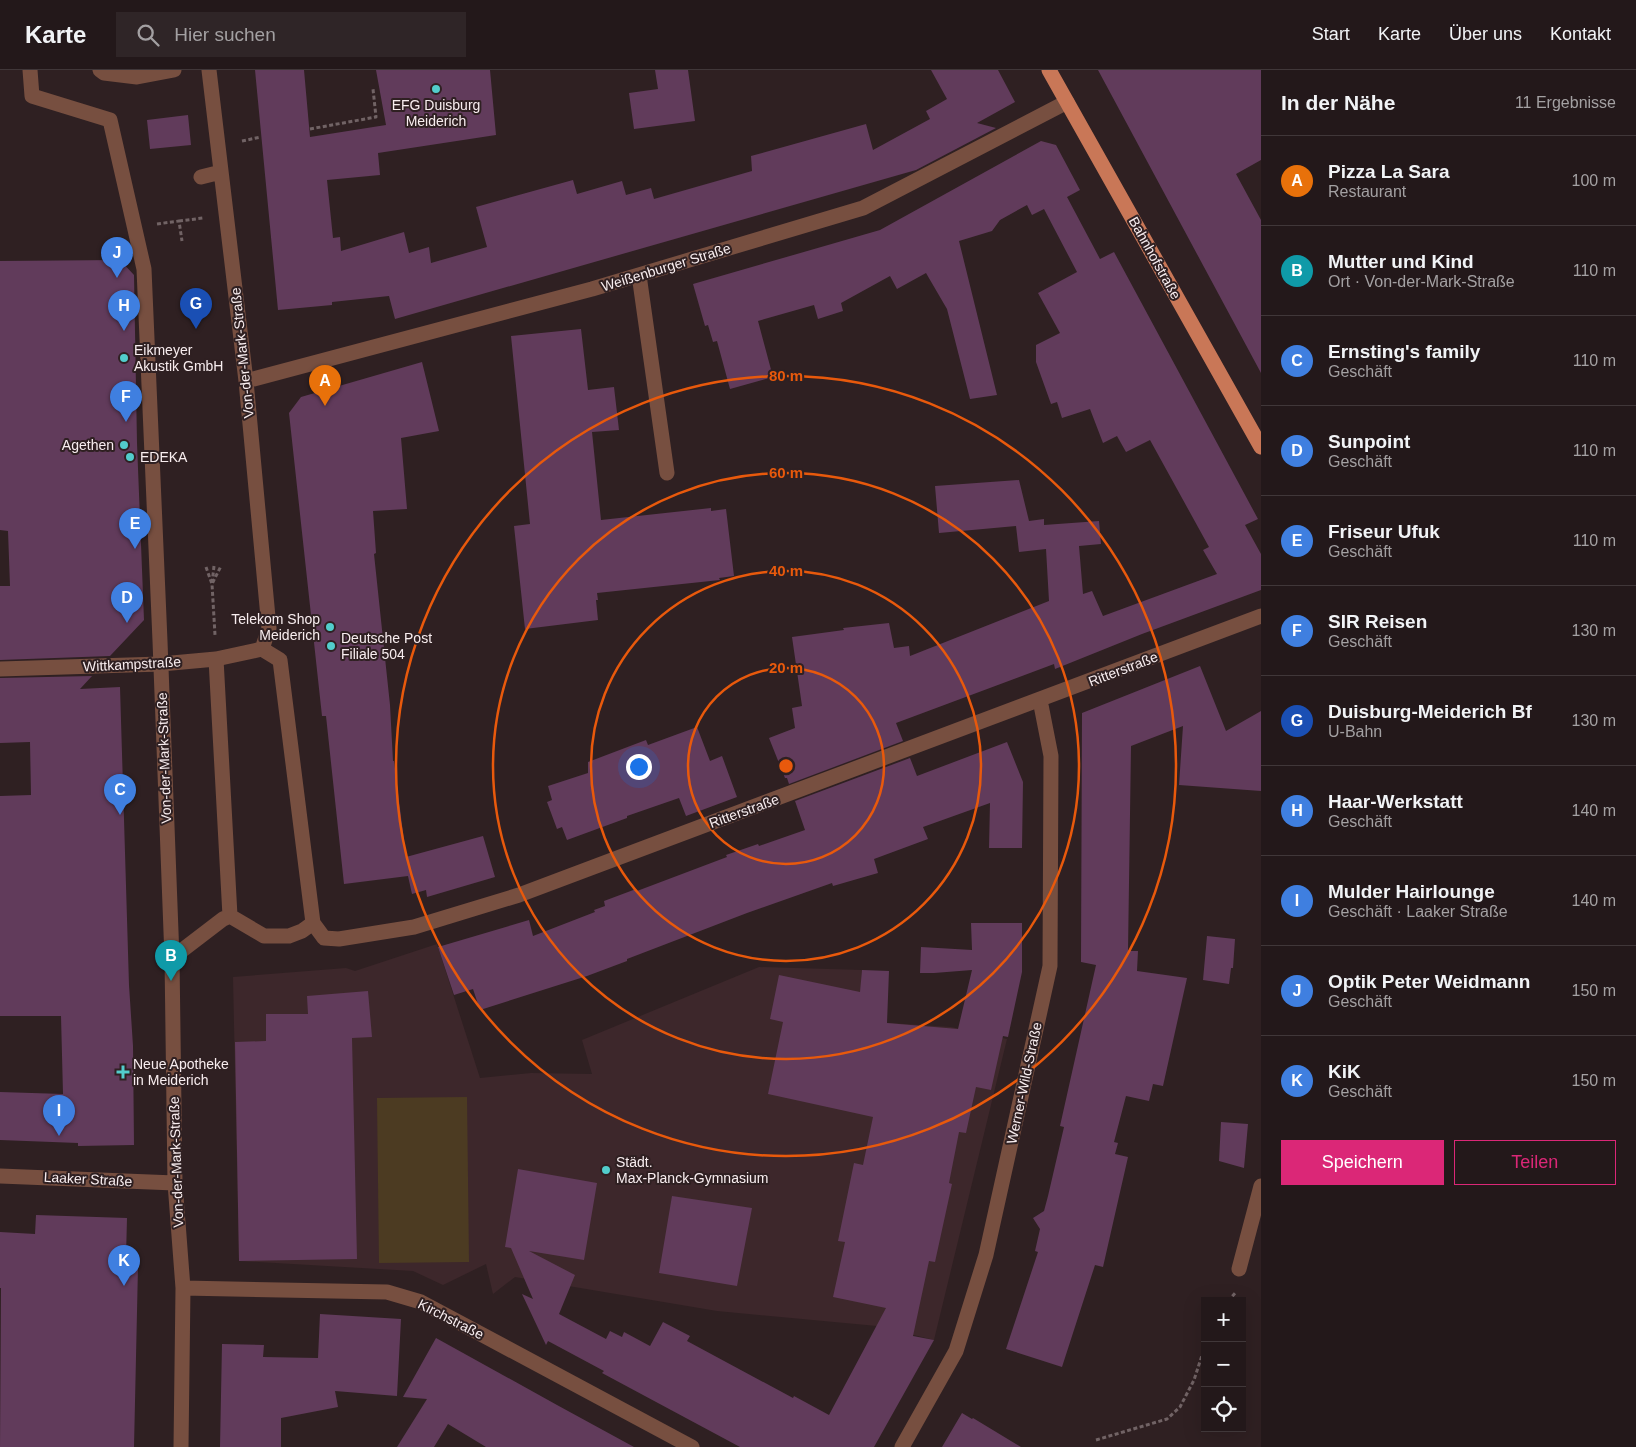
<!DOCTYPE html>
<html lang="de">
<head>
<meta charset="utf-8">
<style>
  body { margin:0; font-family:Arial,sans-serif; background:#2f2527; color:#f1f3f6 }
  .controls { position:absolute; right:15px; bottom:15px; display:grid; overflow:hidden; border-radius:0px; box-shadow:0 5px 20px #0002 }
  .controls button { width:45px; height:45px; display:grid; place-items:center; padding:0; border:0; border-bottom:1px solid #403739; background:#23181a; color:#f1f3f6; font:25px sans-serif }
  .you { position:absolute; left:638px; top:696px; width:18px; height:18px; margin:-12px; border:4px solid #fff; border-radius:50%; background:#1a73e8; box-shadow:0 0 0 8px #1a73e833 }
  .badge { display:grid; place-items:center; width:32px; height:32px; border-radius:50%; background:#db2777; color:#fff; font-size:16px; font-weight:700 }
  .pin { position:absolute; translate:-50% -41px; filter:drop-shadow(0 1px 2px #0008) }
  .pin::after { content:''; position:absolute; top:26px; width:18px; height:15px; background:inherit; clip-path:polygon(0 0,100% 0,50% 100%) }
  .list { margin:0; padding:0; list-style:none }
  h2 { display:flex; justify-content:space-between; align-items:center; height:65px; margin:0; padding:0 20px; font-size:21px }
  h2 small { font-size:16px; font-weight:400; color:#a3a0a2 }
  .list li { display:grid; grid-template-columns:32px 1fr auto; gap:15px; align-items:center; box-sizing:border-box; height:90px; padding:0 20px; border-top:1px solid #403739 }
  .list b { display:block; font-size:19px; white-space:nowrap }
  .list p { margin:0; font-size:16px; white-space:nowrap; color:#a3a0a2 }
  .list em { font-size:16px; font-style:normal; color:#a3a0a2 }
  .actions { display:flex; gap:10px; padding:15px 20px }
  .actions a { flex:1; padding:11px 0; border:1px solid #db2777; border-radius:0px; text-align:center; font-size:18px; color:#db2777 }
  .actions .main { background:#db2777; color:#fff }
  .icon { flex:none; width:28px; height:28px; fill:none; stroke:currentColor; stroke-width:2; stroke-linecap:round; stroke-linejoin:round }
  .map { position:relative; flex:none; width:1261px; height:1377px; overflow:hidden }
  header { display:flex; align-items:center; gap:30px; box-sizing:border-box; height:70px; padding:0 25px; background:#23181a; border-bottom:1px solid #403739 }
  header strong { font-size:24px }
  nav { display:flex; gap:28px; margin-inline-start:auto; font-size:18px }
  .search { width:350px; height:45px; background:#2f2527; display:flex; align-items:center; gap:12px; box-sizing:border-box; padding:0 18px; border-radius:0px; color:#a3a0a2; font-size:19px }
  main { display:flex }
  aside { flex:1; background:#23181a }
  .map>svg:first-child { display:block }
  .built { fill:#3d272b }
  .green { fill:#4c3b22 }
  .building { fill:#613b5b }
  .lines { fill:none; stroke-linecap:round; stroke-linejoin:round }
  .path { stroke:#716365; stroke-width:3; stroke-dasharray:4 2.5; stroke-linecap:butt }
  .minor { stroke:#774f40; stroke-width:15 }
  .major { stroke:#c97757; stroke-width:15 }
  .ring { fill:none; stroke:#e8590c; stroke-width:2.5 }
  .poi-dot { fill:#52cdcc; stroke:#2f2022; stroke-width:2 }
  .labels { text-anchor:middle; stroke-width:4; stroke-linejoin:round; paint-order:stroke }
  .poi-label { font-size:14px; fill:#f8edef; stroke:#2f2022; text-anchor:start }
  .street-label { font-size:14px; fill:#f8edef; stroke:#2f2022 }
  .centre { fill:#e8590c; stroke:#2f2022; stroke-width:2.5 }
  .ring-label { font-size:15px; text-anchor:middle; font-weight:bold; fill:#e8590c; stroke:#2f2022; stroke-width:4; stroke-linejoin:round; paint-order:stroke }
</style>
</head>
<body>
<header>
<strong>Karte</strong>
<div class="search"><svg class="icon" aria-label="search" viewBox="0 0 24 24"><circle cx="10" cy="10" r="6"/><path d="M15 15l6 6"/></svg>Hier suchen</div>
<nav><a>Start</a><a>Karte</a><a>Über uns</a><a>Kontakt</a></nav>
</header>
<main>
<div class="map">
<svg width="1261" height="1377" viewBox="0 0 1261 1377">
  <rect width="100%" height="100%" fill="#2f2022"/>
  <path class="built" d="M437,874L480,1008L531,1003L592,1004L582,970L759,897L862,900L859,951L951,957L1007,969L934,1270L877,1256L717,1241L515,1207L493,1224L486,1194L443,1215L413,1201L239,1191L233,907L346,898L355,901Z"/>
  <path class="green" d="M467,1027L469,1192L379,1193L377,1028Z"/>
  <path class="building" d="M255,0H304L310,67L386,55L376,0H490L496,65L378,83L380,105L327,110L333,168L340,167L341,181L404,162L409,183L429,177L431,193L487,177L476,137L573,110L577,124L622,111L626,125L651,118L654,129L752,101L751,86L866,54L873,80L930,49L926,41L947,29L931,0H998L1015,32L977,53L996,58L916,100L395,249L389,226L332,232V235L278,240Z
    M655,0H688L695,51L634,59L629,23L658,19Z
    M1098,0H1261V90L1236,104L1261,150V303Z
    M188,45L191,75L150,79L147,50Z
    M1041,71L1056,75L1080,120L1067,127L1100,189L1114,182L1258,449L1245,455L1261,484V520L1142,564L1055,599L1054,594L896,653L903,671L789,714L787,708H785L769,668L795,658L792,638L802,636L792,567L844,560L843,558L889,553L894,578L909,576L910,586L1049,531L1046,479L1019,482L1016,456L939,463L935,416L1019,410L1029,451L1044,449V455L1099,451L1101,474L1079,476L1083,524L1092,521L1103,546L1217,504L1203,480L1209,477L1150,370L1126,382L1117,366L1103,373L1090,339L1062,348L1057,332L1051,334L1036,292V275L1060,263L1038,223L1077,202L1044,139L1032,145L1027,135L1000,150L992,161L959,171L997,325L970,329L947,239L926,203L897,219L890,206L841,233L843,241L818,249L814,235L758,251L773,307L730,319L717,271L713,272L708,255L705,256L693,214L880,160Z
    M120,190L134,205L137,373L144,550L110,586L0,590V516H10L8,461L0,460V191Z
    M581,259L588,320L614,317L619,360L592,362L601,450L711,438V441L726,439L734,506L719,508L720,510L597,523L598,530H596L598,550L525,559L514,456L530,454L511,266Z
    M422,292L439,361L401,368L407,439L373,441L376,483L374,484L390,635L393,691H394L406,787L483,766L495,807L427,827L426,820L412,824L408,806L344,814L326,646H322L289,343L301,327Z
    M1200,596L1226,661L1261,641V721L1179,715L1183,656L1131,676L1128,881H1138L1137,901L1187,908L1163,1016L1153,1014L1149,1031L1126,1026L1114,1072L1118,1073L1115,1084L1128,1087L1103,1197L1095,1195L1062,1297L1006,1279L1038,1182L1035,1181L1040,1159L1033,1148L1044,1141L1048,1126L1064,1057L1060,1056L1096,895L1081,892L1082,643Z
    M92,606L80,619L120,617L129,915L133,976L134,1075L78,1076V1073L0,1070V1022L63,1024L61,946H0V726L31,725L30,672L0,673V608Z
    M697,657L710,691L722,686L737,727L686,746L679,728L627,746V748L567,770L562,757L557,759L547,732L552,730L548,716L588,703V692L646,670L648,675Z
    M1007,672L1023,712L1022,778H989L990,733L923,757L928,769L874,789L878,803L833,816L832,813L747,843L627,889V891L587,906L480,940L473,919L454,925L438,877L529,850L533,866L595,842L594,840L605,836L604,831L636,819L637,821L727,787L726,785L758,774L759,776L805,760L795,731L910,688L917,706Z
    M971,853H1022V902L1008,967L1003,966L991,1020L976,1017L966,1063L959,1062L949,1113L952,1114L935,1192L929,1191L913,1266L934,1270L874,1377H740L602,1303L604,1301L548,1271L546,1275L522,1224L533,1229L511,1178L505,1177L518,1099L597,1113L584,1190L529,1181L575,1205L559,1244L606,1269L610,1261L622,1267L624,1262L650,1276L663,1252L690,1266L687,1271L793,1328L794,1326L829,1345L886,1238L833,1227L845,1172L838,1171L854,1093L863,1095L873,1047L768,1024L783,952L770,949L779,905L860,922L862,900L889,901L887,953L958,959L972,900L934,903H920L921,877L972,880Z
    M1207,866L1235,869L1233,898H1231L1229,914L1203,910Z
    M368,921L372,967L352,968L357,1189L239,1191L235,972L266,971V944H308L307,926Z
    M1221,1052L1248,1054L1244,1098L1219,1091Z
    M672,1126L752,1138L737,1216L659,1203Z
    M36,1145L127,1148L126,1187L138,1197L134,1377H0L1,1218H0V1162L35,1164Z
    M320,1244L401,1249L397,1326L335,1321L338,1337L281,1348V1377H220L222,1274L264,1275L263,1287L318,1288Z
    M436,1268L557,1335L634,1377H486L448,1354L434,1377H397L427,1329L403,1327Z
    M962,1343L972,1349L973,1348L1021,1377H942Z"/>
  <g class="lines">
    <path class="path" d="M310,59L376,47L373,19
      M242,71L261,67
      M179,151L203,148
      M157,154L179,151L182,171
      M214,496L212,514L221,496
      M206,497L212,514L215,565
      M1228,1231L1236,1222
      M1096,1370L1167,1349L1180,1337L1194,1310L1205,1276"/>
    <path class="minor" d="M30,0L32,26L110,50L144,199L160,571L172,888L175,1113L183,1218L181,1377
      M100,0L104,3L137,7L174,0
      M209,0L246,311L269,558L262,579
      M201,107L221,102
      M639,205L667,403
      M246,311L592,219L863,138L1067,32
      M262,579L280,590L313,853L324,868L339,869L414,857L519,825L1261,546
      M216,589L230,846
      M0,599L161,594L216,589L262,579
      M230,846L264,866H289L302,861L313,853
      M172,888L223,849L230,846
      M0,1106L175,1113
      M1239,1199L1261,1116
      M183,1218L387,1222L421,1232L692,1377
      M902,1377L956,1281L986,1185L1050,896L1051,686L1040,630"/>
    <path class="major" d="M1049,0L1261,377"/>
  </g>
  <g class="ring">
    <circle cx="786" cy="696" r="98"/>
    <circle cx="786" cy="696" r="195"/>
    <circle cx="786" cy="696" r="293"/>
    <circle cx="786" cy="696" r="390"/>
  </g>
  <g class="poi-dot">
    <circle cx="436" cy="19" r="5"/>
    <circle cx="124" cy="288" r="5"/>
    <circle cx="124" cy="375" r="5"/>
    <circle cx="130" cy="387" r="5"/>
    <circle cx="330" cy="557" r="5"/>
    <circle cx="331" cy="576" r="5"/>
    <path d="M120.5 994.5h5v5h5v5h-5v5h-5v-5h-5v-5h5z"/>
    <circle cx="606" cy="1100" r="5"/>
  </g>
  <g class="labels">
    <g class="poi-label">
      <text x="436" y="40" text-anchor="middle">EFG Duisburg<tspan x="436" dy="16">Meiderich</tspan></text>
      <text x="134" y="285">Eikmeyer<tspan x="134" dy="16">Akustik GmbH</tspan></text>
      <text x="114" y="380" text-anchor="end">Agethen</text>
      <text x="140" y="392">EDEKA</text>
      <text x="320" y="554" text-anchor="end">Telekom Shop<tspan x="320" dy="16">Meiderich</tspan></text>
      <text x="341" y="573">Deutsche Post<tspan x="341" dy="16">Filiale 504</tspan></text>
      <text x="133" y="999">Neue Apotheke<tspan x="133" dy="16">in Meiderich</tspan></text>
      <text x="616" y="1097">Städt.<tspan x="616" dy="16">Max-Planck-Gymnasium</tspan></text>
    </g>
    <g class="street-label">
      <text transform="translate(1155 188) rotate(61)" y="5">Bahnhofstraße</text>
      <text transform="translate(666 197) rotate(-17)" y="5">Weißenburger Straße</text>
      <text transform="translate(242 283) rotate(-96)" y="5">Von-der-Mark-Straße</text>
      <text transform="translate(132 594) rotate(-3)" y="5">Wittkampstraße</text>
      <text transform="translate(1123 599) rotate(-21)" y="5">Ritterstraße</text>
      <text transform="translate(164 688) rotate(-92)" y="5">Von-der-Mark-Straße</text>
      <text transform="translate(744 741) rotate(-20)" y="5">Ritterstraße</text>
      <text transform="translate(1024 1013) rotate(-78)" y="5">Werner-Wild-Straße</text>
      <text transform="translate(176 1092) rotate(-92)" y="5">Von-der-Mark-Straße</text>
      <text transform="translate(88 1109) rotate(3)" y="5">Laaker Straße</text>
      <text transform="translate(451 1249) rotate(27)" y="5">Kirchstraße</text>
    </g>
  </g>
  <circle cx="786" cy="696" r="8" class="centre"/>
  <g class="ring-label">
    <text x="786" y="311">80 m</text>
    <text x="786" y="408">60 m</text>
    <text x="786" y="506">40 m</text>
    <text x="786" y="603">20 m</text>
  </g>
</svg>
<div class="controls">
<button>+</button>
<button>−</button>
<button><svg class="icon" aria-label="locate" viewBox="0 0 24 24"><circle cx="12" cy="12" r="6"/><path d="M12 2v4M12 18v4M2 12h4M18 12h4"/></svg></button>
</div>
<div class="you"></div>
<div class="pin badge" style="left:325px;top:336px;background:#e8710a">A</div>
<div class="pin badge" style="left:171px;top:911px;background:#0f9aa8">B</div>
<div class="pin badge" style="left:120px;top:745px;background:#3f7fe0">C</div>
<div class="pin badge" style="left:127px;top:553px;background:#3f7fe0">D</div>
<div class="pin badge" style="left:135px;top:479px;background:#3f7fe0">E</div>
<div class="pin badge" style="left:126px;top:352px;background:#3f7fe0">F</div>
<div class="pin badge" style="left:196px;top:259px;background:#1a4fb4">G</div>
<div class="pin badge" style="left:124px;top:261px;background:#3f7fe0">H</div>
<div class="pin badge" style="left:59px;top:1066px;background:#3f7fe0">I</div>
<div class="pin badge" style="left:117px;top:208px;background:#3f7fe0">J</div>
<div class="pin badge" style="left:124px;top:1216px;background:#3f7fe0">K</div>
</div>
<aside>
<h2>In der Nähe<small>11 Ergebnisse</small></h2>
<ul class="list">
<li><span class="badge" style="background:#e8710a">A</span><div><b>Pizza La Sara</b><p>Restaurant</p></div><em>100 m</em></li>
<li><span class="badge" style="background:#0f9aa8">B</span><div><b>Mutter und Kind</b><p>Ort · Von-der-Mark-Straße</p></div><em>110 m</em></li>
<li><span class="badge" style="background:#3f7fe0">C</span><div><b>Ernsting's family</b><p>Geschäft</p></div><em>110 m</em></li>
<li><span class="badge" style="background:#3f7fe0">D</span><div><b>Sunpoint</b><p>Geschäft</p></div><em>110 m</em></li>
<li><span class="badge" style="background:#3f7fe0">E</span><div><b>Friseur Ufuk</b><p>Geschäft</p></div><em>110 m</em></li>
<li><span class="badge" style="background:#3f7fe0">F</span><div><b>SIR Reisen</b><p>Geschäft</p></div><em>130 m</em></li>
<li><span class="badge" style="background:#1a4fb4">G</span><div><b>Duisburg-Meiderich Bf</b><p>U-Bahn</p></div><em>130 m</em></li>
<li><span class="badge" style="background:#3f7fe0">H</span><div><b>Haar-Werkstatt</b><p>Geschäft</p></div><em>140 m</em></li>
<li><span class="badge" style="background:#3f7fe0">I</span><div><b>Mulder Hairlounge</b><p>Geschäft · Laaker Straße</p></div><em>140 m</em></li>
<li><span class="badge" style="background:#3f7fe0">J</span><div><b>Optik Peter Weidmann</b><p>Geschäft</p></div><em>150 m</em></li>
<li><span class="badge" style="background:#3f7fe0">K</span><div><b>KiK</b><p>Geschäft</p></div><em>150 m</em></li>
</ul>
<div class="actions"><a class="main">Speichern</a><a>Teilen</a></div>
</aside>
</main>
</body>
</html>
